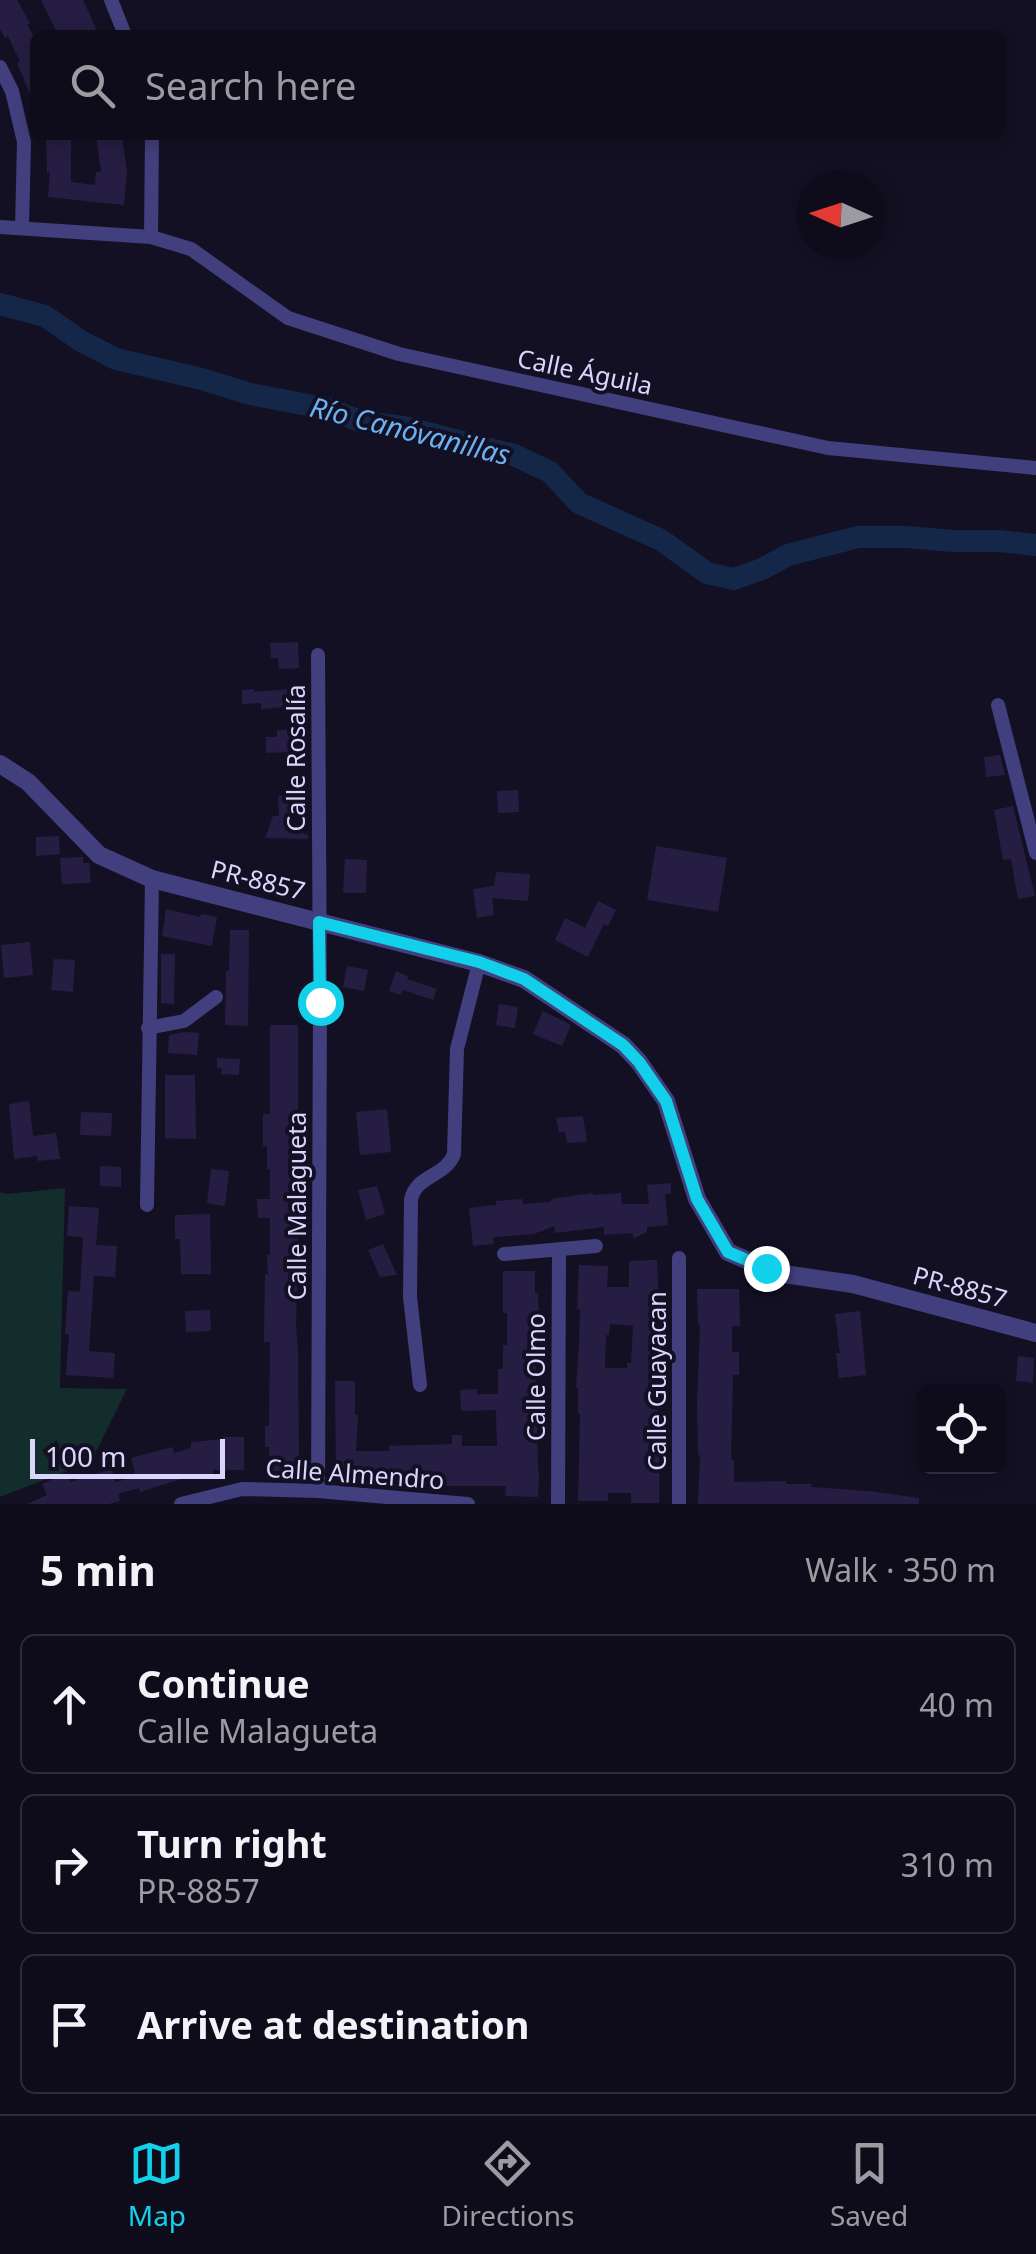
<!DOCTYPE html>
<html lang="en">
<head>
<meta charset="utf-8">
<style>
  body { margin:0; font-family:"Noto Sans",sans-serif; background:#171523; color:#f1f3f6 }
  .controls { position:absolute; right:30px; bottom:30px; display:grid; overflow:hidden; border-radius:15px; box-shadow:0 5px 15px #0003 }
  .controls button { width:90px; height:90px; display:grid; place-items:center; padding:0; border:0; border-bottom:2px solid #2e2c39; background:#0e0c1a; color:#f1f3f6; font:50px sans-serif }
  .compass { position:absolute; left:796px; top:170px; width:90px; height:90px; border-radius:50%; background:#0e0c1a; box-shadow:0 5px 15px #0003; rotate:273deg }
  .scale { position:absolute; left:30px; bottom:25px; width:195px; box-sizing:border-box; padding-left:10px; border:5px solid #dad5fc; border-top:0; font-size:28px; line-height:35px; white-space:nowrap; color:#dad5fc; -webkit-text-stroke:8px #131023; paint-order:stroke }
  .stop { position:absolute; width:30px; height:30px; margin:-22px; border:8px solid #13d0ea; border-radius:50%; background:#fff }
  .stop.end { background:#13d0ea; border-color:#fff; box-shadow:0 2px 10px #0008 }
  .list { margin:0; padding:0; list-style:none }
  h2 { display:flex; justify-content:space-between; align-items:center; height:130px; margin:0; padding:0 40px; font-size:42px }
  h2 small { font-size:32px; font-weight:400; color:#9b9ba2 }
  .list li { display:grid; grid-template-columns:65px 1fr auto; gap:30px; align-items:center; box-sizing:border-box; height:140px; margin:0 20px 20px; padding:0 20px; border:2px solid #2e2c39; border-radius:15px }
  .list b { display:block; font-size:38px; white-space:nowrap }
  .list p { margin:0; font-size:32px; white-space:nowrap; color:#9b9ba2 }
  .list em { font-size:32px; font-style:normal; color:#9b9ba2 }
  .icon { flex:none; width:55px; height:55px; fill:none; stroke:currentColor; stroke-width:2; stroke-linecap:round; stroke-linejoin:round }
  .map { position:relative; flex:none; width:1036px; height:1504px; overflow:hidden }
  .search { position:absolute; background:#0e0c1a; box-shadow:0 5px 15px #0003; left:30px; right:30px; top:30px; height:110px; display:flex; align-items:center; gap:25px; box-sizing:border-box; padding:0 35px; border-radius:15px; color:#9b9ba2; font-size:38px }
  .sheet { height:610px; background:#0e0c1a }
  nav { display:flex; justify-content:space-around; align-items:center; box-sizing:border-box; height:140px; border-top:2px solid #2e2c39; background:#0e0c1a; font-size:28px; color:#9b9ba2 }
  nav a { display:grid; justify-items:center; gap:5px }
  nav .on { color:#13d0ea }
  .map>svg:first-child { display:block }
  .green { fill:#132c2c }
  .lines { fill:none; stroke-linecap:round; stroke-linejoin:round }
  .river { stroke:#142749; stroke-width:22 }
  .building { fill:#261e42; fill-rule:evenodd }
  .minor { stroke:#423f7e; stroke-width:14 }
  .tertiary { stroke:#423f7e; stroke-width:18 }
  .route { stroke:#13d0ea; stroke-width:12 }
  .labels { text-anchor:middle; stroke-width:8; stroke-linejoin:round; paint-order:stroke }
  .street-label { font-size:25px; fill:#dad5fc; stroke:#131023 }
  .water-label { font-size:28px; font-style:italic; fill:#6bb2f3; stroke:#131023 }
</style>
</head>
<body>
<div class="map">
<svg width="1036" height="1504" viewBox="0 0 1036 1504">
  <rect width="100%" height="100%" fill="#131023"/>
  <path class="green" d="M65,1188L60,1388L127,1389L91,1462L0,1497V1192L7,1194Z"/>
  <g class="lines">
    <path class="river" d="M0,304L45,316L81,341L116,359L202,379L250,394L329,409L362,422L404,427L514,455L550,472L579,503L661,540L707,573L734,579L762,569L788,555L858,537H906L953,541H999L1036,545"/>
  </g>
  <path class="building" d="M0,0H17L30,23L27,24L35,39V106L17,63L20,62L8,36L5,38L0,29Z
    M41,0H83L99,35H58Z
    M46,135H71V182L95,185L96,172H101L96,135H122L127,173L124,205L48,197L50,172L47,173Z
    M298,642L299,668L279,669L278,658H271L270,643Z
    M303,688L305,705L261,709V703L242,704V690L254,689V692Z
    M297,729L304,754L290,758L289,752L266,753V737H277V730Z
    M1000,755L1005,775L986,777L984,757Z
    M518,790L519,812L498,813L497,791Z
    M290,794L292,829L308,835V839L265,838L273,816H279L278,796Z
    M1013,806L1035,896L1018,899L1011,859L1003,860L994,810Z
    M59,836L60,854L36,856V837Z
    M656,846L727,858L718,912L647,900Z
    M83,857V863H89L91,883L62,884L60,858Z
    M345,859L367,860L366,893H343Z
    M496,872L530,874L528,901L492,898L494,915L477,918L473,889L494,886Z
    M598,901L616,910L608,926L604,924L588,957L555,940L565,918L585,928Z
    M166,909L200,917L201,914L217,917L212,946L162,936Z
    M230,930H249L248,1026L225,1025L226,971H229Z
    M30,942L33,975L4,978L1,945Z
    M161,954H175L174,1004L161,1003Z
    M54,959L75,960L73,992L51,990Z
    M347,966L368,970L364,991L343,987Z
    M396,971L408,976L407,979L437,989L433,1000L403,990L401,995L389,991Z
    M499,1004L518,1007L515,1028L496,1025Z
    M543,1011L571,1025L562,1046L533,1034Z
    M270,1025H298V1114H296V1140L299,1199L296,1326L298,1350L299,1471H270L269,1447H265V1426H269L270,1342H264L265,1274H268L267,1255H270V1218H258L257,1199H270V1169H267V1146H263V1114H270Z
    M184,1032L199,1033L197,1055L168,1053L169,1035Z
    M217,1058L240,1059L239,1075L221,1074L222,1068H217Z
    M165,1075H195L196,1139L165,1138Z
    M29,1101L33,1136L56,1133L60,1159L38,1161L37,1156L14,1159L9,1104Z
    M387,1109L391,1152L360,1155L356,1112Z
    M81,1112L112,1113L111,1136L80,1135Z
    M583,1116L587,1142L567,1143L565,1132H559L556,1118Z
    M100,1166L121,1167V1187L100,1186Z
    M211,1169L229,1171L225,1206L207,1203Z
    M671,1183V1194H665L668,1225L647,1227V1232L634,1238L632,1233L604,1235V1227L555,1233L554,1226L534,1234L493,1237L494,1244L473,1246L469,1208L496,1205V1201L522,1199L523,1204L551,1202V1199L593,1193V1195L621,1193L622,1204H649L647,1185Z
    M377,1186L385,1214L366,1220L358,1190Z
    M69,1206L99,1208L96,1245L117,1246L115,1277L94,1276L89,1351L115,1353L113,1378L66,1375L69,1334H65L68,1291L80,1292L83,1237L67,1236Z
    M210,1214L211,1274H181L180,1239H175V1215Z
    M383,1244L397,1275L380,1277L368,1250Z
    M657,1260L659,1313L657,1341H662L661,1354H659V1377H657L658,1432H660L659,1503H631V1493H608V1501H578L580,1414H578V1388H576L579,1343L580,1309H577L579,1265L608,1266L607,1287H629V1261ZM610,1324L633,1326L631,1363H627V1368H605L606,1335H609Z
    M503,1271H535V1293H538L539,1313L537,1343H535L538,1471H539L538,1497L505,1496L506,1486H442V1481L415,1482V1477L363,1479V1476H336L335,1381H355V1415H358L356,1451H389V1446L452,1444V1435H462V1446H497L496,1410L461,1411L460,1390L477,1389V1394H498V1369H503V1345H507V1313H503Z
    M697,1289H739L740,1326H732V1352H739V1375H733L731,1460H734V1482L786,1481V1484H811V1487L868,1491L919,1498V1504H698L700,1455H698L697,1406L700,1325H698Z
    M210,1310L211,1331L186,1332L185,1311Z
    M860,1311L866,1375L839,1378L836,1353H840L835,1314Z
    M1018,1356L1034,1358L1033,1383L1016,1381Z
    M223,1437H244V1470H213V1476L184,1478L140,1492L139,1488L118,1494L120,1501L109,1504H27L47,1495L42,1484L67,1473L70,1482L112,1469L115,1482L136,1477L131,1458L172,1447L174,1453L191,1448V1442L223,1439Z"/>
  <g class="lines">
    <path class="minor" d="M111,0L125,35
      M0,67L12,91L24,142L22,228
      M0,227L151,237L191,249L288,318L399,354L828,448L1036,468
      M151,237L152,135
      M318,655L320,1002L318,1491
      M998,705L1036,853
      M148,1028L184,1021L216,997
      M147,1205L152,879
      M504,1254L596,1246
      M420,1385L410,1297L411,1200C415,1175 446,1177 454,1154L457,1049L479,963
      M181,1504L242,1489L318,1491L468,1504
      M558,1504L559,1250
      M679,1504V1258"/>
    <path class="tertiary" d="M0,764L28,782L99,855L152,879L479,963L524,979L623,1045L639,1062L666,1101L697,1199L728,1252L777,1273L853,1284L1036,1333"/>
  </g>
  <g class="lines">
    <path class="route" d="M320,1002L319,922L479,962L524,979L623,1045L639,1062L666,1101L697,1199L728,1252L766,1268"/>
  </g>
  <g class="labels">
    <g class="street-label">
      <text transform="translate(585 372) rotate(12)" y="9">Calle Águila</text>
      <text transform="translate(296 758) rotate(-90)" y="9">Calle Rosalía</text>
      <text transform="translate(258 880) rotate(14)" y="9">PR-8857</text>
      <text transform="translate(297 1206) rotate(-90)" y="9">Calle Malagueta</text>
      <text transform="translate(960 1287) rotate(15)" y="9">PR-8857</text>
      <text transform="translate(536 1377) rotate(-90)" y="9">Calle Olmo</text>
      <text transform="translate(657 1381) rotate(-90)" y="9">Calle Guayacan</text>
      <text transform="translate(355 1474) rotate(4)" y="9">Calle Almendro</text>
    </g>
    <g class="water-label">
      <text transform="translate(410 431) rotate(14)" y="10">Río Canóvanillas</text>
    </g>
  </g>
</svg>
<div class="controls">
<button><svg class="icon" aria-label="locate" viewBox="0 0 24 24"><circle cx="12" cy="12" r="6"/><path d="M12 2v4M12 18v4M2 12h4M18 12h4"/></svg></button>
</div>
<svg class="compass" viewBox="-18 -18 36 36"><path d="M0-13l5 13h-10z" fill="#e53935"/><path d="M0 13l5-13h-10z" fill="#9b9ba2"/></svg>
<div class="scale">100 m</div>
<div class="stop" style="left:320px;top:1002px"></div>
<div class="stop end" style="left:766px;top:1268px"></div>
<div class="search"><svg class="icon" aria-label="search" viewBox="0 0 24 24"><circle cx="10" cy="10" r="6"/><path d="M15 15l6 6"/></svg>Search here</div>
</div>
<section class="sheet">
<h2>5 min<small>Walk · 350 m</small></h2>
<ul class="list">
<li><svg class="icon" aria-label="ahead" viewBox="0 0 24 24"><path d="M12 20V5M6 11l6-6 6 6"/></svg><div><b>Continue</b><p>Calle Malagueta</p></div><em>40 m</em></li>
<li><svg class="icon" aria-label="right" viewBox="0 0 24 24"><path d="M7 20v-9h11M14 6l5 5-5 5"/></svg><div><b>Turn right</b><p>PR-8857</p></div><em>310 m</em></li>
<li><svg class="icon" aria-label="arrive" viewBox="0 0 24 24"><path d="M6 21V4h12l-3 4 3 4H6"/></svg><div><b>Arrive at destination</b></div></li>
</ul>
</section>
<nav>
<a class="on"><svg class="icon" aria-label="map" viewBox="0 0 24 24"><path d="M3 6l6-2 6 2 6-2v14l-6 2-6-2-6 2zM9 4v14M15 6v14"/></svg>Map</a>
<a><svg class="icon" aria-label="directions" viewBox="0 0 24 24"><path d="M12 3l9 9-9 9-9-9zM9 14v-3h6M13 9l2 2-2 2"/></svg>Directions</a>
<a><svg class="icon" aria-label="saved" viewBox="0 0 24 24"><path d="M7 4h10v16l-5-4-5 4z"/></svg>Saved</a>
</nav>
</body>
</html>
